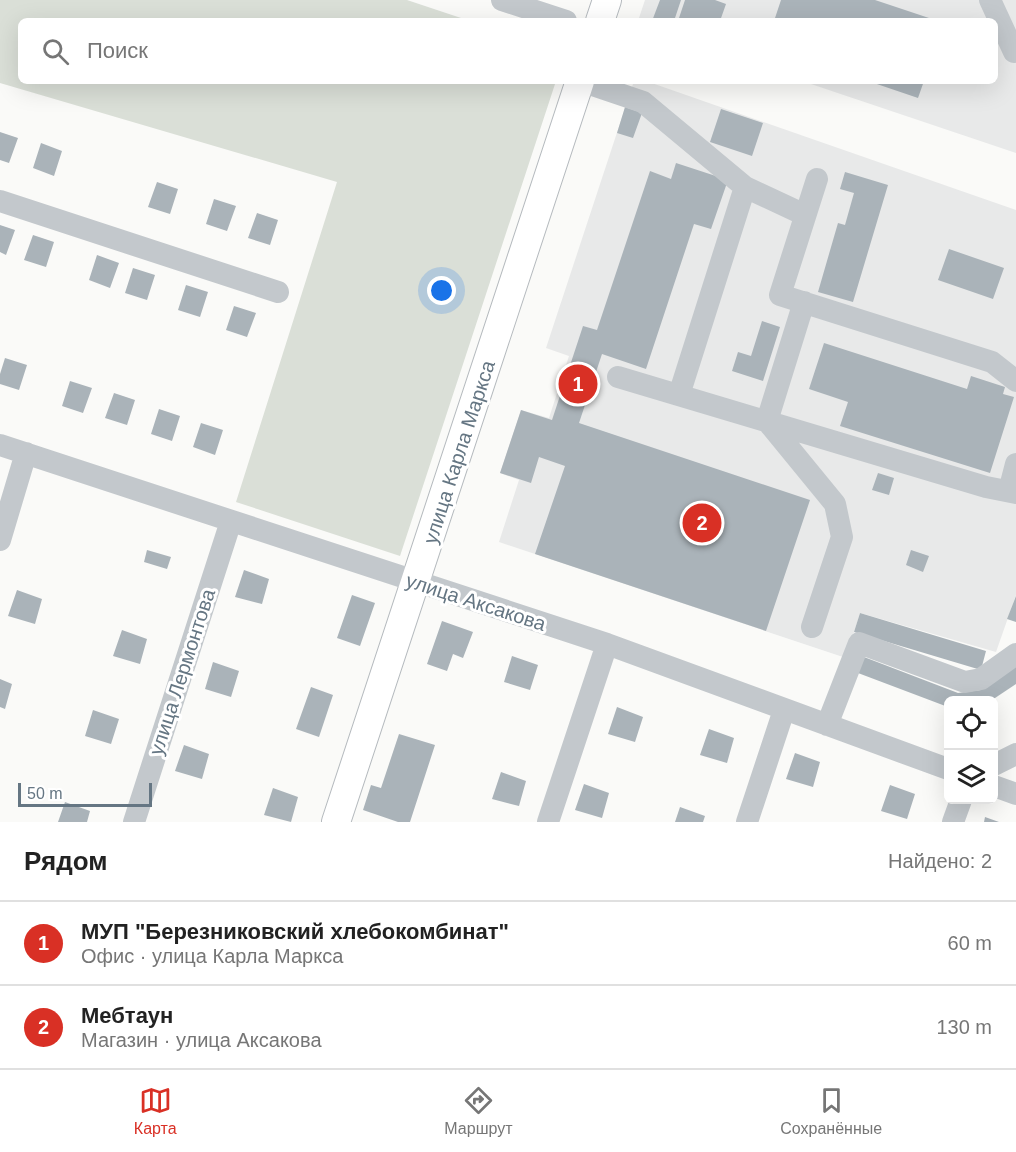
<!DOCTYPE html>
<html lang="ru">
<head>
<meta charset="utf-8">
<style>
  body { margin:0; font-family:Arial,sans-serif; background:#f2f2f2; color:#222 }
  .controls { position:absolute; right:18px; bottom:18px; display:grid; overflow:hidden; border-radius:9px; box-shadow:0 6px 24px #0002 }
  .controls button { width:54px; height:54px; display:grid; place-items:center; padding:0; border:0; border-bottom:2px solid #e0e0e0; background:#fff; color:#222; font:30px sans-serif }
  .scale { position:absolute; left:18px; bottom:15px; width:134px; box-sizing:border-box; padding-left:6px; border:3px solid #657683; border-top:0; font-size:16px; line-height:21px; white-space:nowrap; color:#657683; -webkit-text-stroke:4px #fff; paint-order:stroke }
  .you { position:absolute; left:442px; top:291px; width:21px; height:21px; margin:-15px; border:4px solid #fff; border-radius:50%; background:#1a73e8; box-shadow:0 0 0 9px #1a73e833 }
  .badge { display:grid; place-items:center; width:39px; height:39px; border-radius:50%; background:#d93025; color:#fff; font-size:20px; font-weight:700 }
  .pin { position:absolute; translate:-50% -50%; border:3px solid #fff; box-shadow:0 2px 6px #0006 }
  .list { margin:0; padding:0; list-style:none }
  h2 { display:flex; justify-content:space-between; align-items:center; height:78px; margin:0; padding:0 24px; font-size:26px }
  h2 small { font-size:20px; font-weight:400; color:#767676 }
  .list li { display:grid; grid-template-columns:39px 1fr auto; gap:18px; align-items:center; box-sizing:border-box; height:84px; padding:0 24px; border-top:2px solid #e0e0e0 }
  .list b { display:block; font-size:22px; white-space:nowrap }
  .list p { margin:0; font-size:20px; white-space:nowrap; color:#767676 }
  .list em { font-size:20px; font-style:normal; color:#767676 }
  .icon { flex:none; width:33px; height:33px; fill:none; stroke:currentColor; stroke-width:2; stroke-linecap:round; stroke-linejoin:round }
  .map { position:relative; flex:none; width:1016px; height:822px; overflow:hidden }
  .search { position:absolute; background:#fff; box-shadow:0 6px 24px #0002; left:18px; right:18px; top:18px; height:66px; display:flex; align-items:center; gap:15px; box-sizing:border-box; padding:0 21px; border-radius:9px; color:#767676; font-size:22px }
  .sheet { height:246px; background:#fff }
  nav { display:flex; justify-content:space-around; align-items:center; box-sizing:border-box; height:84px; border-top:2px solid #e0e0e0; background:#fff; font-size:16px; color:#767676 }
  nav a { display:grid; justify-items:center; gap:3px }
  nav .on { color:#d93025 }
  .map>svg:first-child { display:block }
  .built { fill:#e8e9e9 }
  .green { fill:#dadfd7 }
  .building { fill:#aab3b9 }
  .lines { fill:none; stroke-linecap:round; stroke-linejoin:round }
  .major-casing { stroke:#b5babe; stroke-width:30 }
  .minor { stroke:#c3c8cc; stroke-width:22 }
  .major { stroke:#fff; stroke-width:28 }
  .labels { text-anchor:middle; stroke-width:6; stroke-linejoin:round; paint-order:stroke }
  .street-label { font-size:20px; fill:#657683; stroke:#fff }
</style>
</head>
<body>
<div class="map">
<svg width="1016" height="822" viewBox="0 0 1016 822">
  <rect width="100%" height="100%" fill="#fafaf8"/>
  <path class="built" d="M645,0H1016V153L802,81H995V21H638Z
    M634,81H646L1016,210V595L996,652L860,613L846,658L499,542L519,480L500,473L521,410L549,418L569,356L546,348Z"/>
  <path class="green" d="M0,0H407L470,21H21V81H556L400,556L236,502L337,182L0,83Z"/>
  <path class="building" d="M660,0H681L674,21H652Z
    M685,0H715L726,4L720,21H678Z
    M781,0H875L938,21H774Z
    M868,81H924L918,98Z
    M625,107L642,113L633,138L617,133Z
    M721,109L763,123L752,156L710,142Z
    M0,132L18,138L9,163L0,160Z
    M41,143L62,151L54,176L33,168Z
    M676,163L728,180L711,229L694,224L646,369L602,354L579,423L810,500L766,631L535,554L565,466L539,457L531,483L500,473L521,410L552,420L583,326L597,330L650,171L671,179Z
    M845,172L888,185L853,302L818,292L838,223L845,225L854,193L840,189Z
    M157,182L178,189L170,214L148,207Z
    M214,199L236,206L227,231L206,224Z
    M257,213L278,220L270,245L248,238Z
    M0,225L15,230L6,255L0,252Z
    M33,235L54,242L46,267L24,260Z
    M949,249L1004,268L993,299L938,280Z
    M97,255L119,263L110,288L89,280Z
    M133,268L155,275L147,300L125,293Z
    M186,285L208,292L200,317L178,310Z
    M234,306L256,313L247,337L226,330Z
    M762,321L780,327L763,381L732,371L738,352L751,356Z
    M824,343L967,389L971,376L1005,387L1003,394L1014,397L990,473L840,426L848,402L809,389Z
    M5,358L27,365L19,390L0,384V374Z
    M70,381L92,388L83,413L62,406Z
    M114,393L135,400L127,425L105,418Z
    M159,409L180,416L172,441L151,434Z
    M201,423L223,430L215,455L193,447Z
    M878,473L894,478L889,495L872,490Z
    M147,550L171,557L167,569L144,562Z
    M911,550L929,556L923,572L906,565Z
    M244,570L269,579L262,604L235,597Z
    M17,590L42,599L35,624L8,616Z
    M352,595L375,603L360,646L337,638Z
    M1016,596V622L1007,619Z
    M860,613L986,651L981,670L854,632Z
    M442,621L473,632L463,658L453,654L447,671L427,664Z
    M122,630L147,639L140,664L113,656Z
    M512,656L538,665L530,690L504,682Z
    M864,657L958,693L981,690L1016,665V684L992,700H948V707L858,673Z
    M213,662L239,671L231,697L205,689Z
    M0,679L12,684L5,709L0,707Z
    M311,687L333,695L319,737L296,729Z
    M617,707L643,717L635,742L608,734Z
    M93,710L119,719L111,744L85,736Z
    M709,729L734,738L727,763L700,755Z
    M399,734L435,745L410,822H398L363,810L371,785L381,788Z
    M184,745L209,754L202,779L175,771Z
    M795,753L820,762L813,787L786,779Z
    M501,772L526,781L519,806L492,799Z
    M584,784L609,793L602,818L575,810Z
    M890,785L915,794L907,819L881,811Z
    M273,788L298,797L291,822L264,815Z
    M65,802L90,811L87,822H58Z
    M680,807L705,816L703,822H675Z
    M985,817L999,822H984Z"/>
  <g class="lines">
    <defs>
      <path id="major" d="M600,21L607,0
        M336,822L580,81"/>
    </defs>
    <use href="#major" class="major-casing"/>
    <path class="minor" d="M502,0L566,21
      M990,0L1014,52
      M581,81L643,102L745,187L679,395
      M817,179L780,295L992,362L1016,381
      M745,187L805,215
      M0,201L278,292
      M804,302L767,421L835,504L842,537L812,627
      M618,377L986,487L1016,493
      M0,445L607,644L948,769
      M1009,491L1016,464
      M0,540L26,453
      M827,725L859,643L965,682L981,679L1016,654
      M994,765L1016,754
      M994,786L1016,794
      M134,822L231,521
      M548,822L607,644
      M747,822L784,710
      M953,822L961,800"/>
    <use href="#major" class="major"/>
  </g>
  <g class="labels">
    <g class="street-label">
      <text transform="translate(459 452) rotate(-72)" y="7">улица Карла Маркса</text>
      <text transform="translate(476 602) rotate(18)" y="7">улица Аксакова</text>
      <text transform="translate(182 672) rotate(-72)" y="7">улица Лермонтова</text>
    </g>
  </g>
</svg>
<div class="controls">
<button><svg class="icon" aria-label="locate" viewBox="0 0 24 24"><circle cx="12" cy="12" r="6"/><path d="M12 2v4M12 18v4M2 12h4M18 12h4"/></svg></button>
<button><svg class="icon" aria-label="layers" viewBox="0 0 24 24"><path d="M12 4l9 5-9 5-9-5zM3 14l9 5 9-5"/></svg></button>
</div>
<div class="scale">50 m</div>
<div class="you"></div>
<div class="pin badge" style="left:578px;top:384px">1</div>
<div class="pin badge" style="left:702px;top:523px">2</div>
<div class="search"><svg class="icon" aria-label="search" viewBox="0 0 24 24"><circle cx="10" cy="10" r="6"/><path d="M15 15l6 6"/></svg>Поиск</div>
</div>
<section class="sheet">
<h2>Рядом<small>Найдено: 2</small></h2>
<ul class="list">
<li><span class="badge">1</span><div><b>МУП &quot;Березниковский хлебокомбинат&quot;</b><p>Офис · улица Карла Маркса</p></div><em>60 m</em></li>
<li><span class="badge">2</span><div><b>Мебтаун</b><p>Магазин · улица Аксакова</p></div><em>130 m</em></li>
</ul>
</section>
<nav>
<a class="on"><svg class="icon" aria-label="map" viewBox="0 0 24 24"><path d="M3 6l6-2 6 2 6-2v14l-6 2-6-2-6 2zM9 4v14M15 6v14"/></svg>Карта</a>
<a><svg class="icon" aria-label="directions" viewBox="0 0 24 24"><path d="M12 3l9 9-9 9-9-9zM9 14v-3h6M13 9l2 2-2 2"/></svg>Маршрут</a>
<a><svg class="icon" aria-label="saved" viewBox="0 0 24 24"><path d="M7 4h10v16l-5-4-5 4z"/></svg>Сохранённые</a>
</nav>
</body>
</html>
